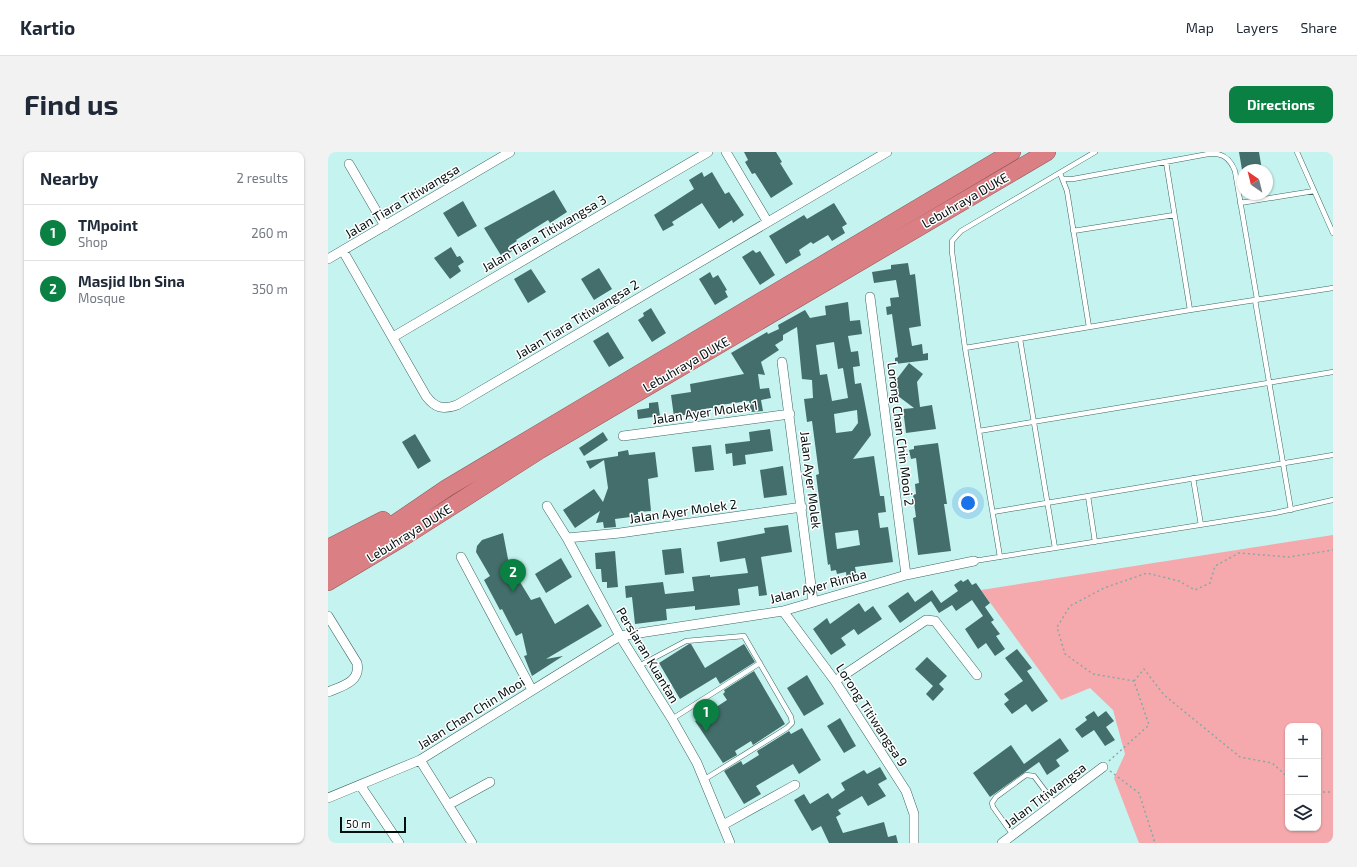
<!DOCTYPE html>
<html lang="en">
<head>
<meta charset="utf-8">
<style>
  body { margin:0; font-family:"Exo 2",sans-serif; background:#f2f2f3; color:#1f2937 }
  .controls { position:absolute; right:12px; bottom:12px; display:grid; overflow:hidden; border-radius:8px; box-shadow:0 1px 3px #0004 }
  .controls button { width:36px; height:36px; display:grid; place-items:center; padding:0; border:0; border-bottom:1px solid #e0e1e3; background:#fff; color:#1f2937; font:20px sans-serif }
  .compass { position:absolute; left:909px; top:12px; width:36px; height:36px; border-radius:50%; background:#fff; box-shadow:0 1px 3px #0004; rotate:325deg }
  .scale { position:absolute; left:12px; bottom:10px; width:66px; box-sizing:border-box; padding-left:4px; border:2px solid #02100f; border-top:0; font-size:11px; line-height:14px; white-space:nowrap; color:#02100f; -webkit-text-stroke:3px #fff; paint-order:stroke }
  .you { position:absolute; left:640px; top:351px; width:14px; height:14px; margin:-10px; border:3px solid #fff; border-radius:50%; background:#1a73e8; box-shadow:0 0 0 6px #1a73e833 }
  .badge { display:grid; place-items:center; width:26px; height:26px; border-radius:50%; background:#0b8043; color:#fff; font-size:13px; font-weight:700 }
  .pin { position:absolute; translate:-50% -33px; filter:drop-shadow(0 1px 2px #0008) }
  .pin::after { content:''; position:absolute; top:21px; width:14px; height:12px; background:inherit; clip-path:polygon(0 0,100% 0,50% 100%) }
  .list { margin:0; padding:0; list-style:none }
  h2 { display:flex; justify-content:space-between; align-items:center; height:52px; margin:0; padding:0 16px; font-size:17px }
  h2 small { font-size:13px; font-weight:400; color:#747a83 }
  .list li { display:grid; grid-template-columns:26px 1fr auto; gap:12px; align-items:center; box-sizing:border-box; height:56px; padding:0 16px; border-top:1px solid #e0e1e3 }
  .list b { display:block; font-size:15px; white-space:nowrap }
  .list p { margin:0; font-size:13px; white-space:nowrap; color:#747a83 }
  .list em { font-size:13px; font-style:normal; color:#747a83 }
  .icon { flex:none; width:22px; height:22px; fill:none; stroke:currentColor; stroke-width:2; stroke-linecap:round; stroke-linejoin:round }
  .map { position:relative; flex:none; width:1005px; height:691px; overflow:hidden; border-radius:8px }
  header { display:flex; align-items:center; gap:24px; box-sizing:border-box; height:56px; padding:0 20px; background:#fff; border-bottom:1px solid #e0e1e3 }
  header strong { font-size:19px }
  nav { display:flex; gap:22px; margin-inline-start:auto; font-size:14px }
  .intro { display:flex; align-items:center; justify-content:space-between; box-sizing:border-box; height:96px; padding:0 24px }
  h1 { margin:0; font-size:28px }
  .button { padding:10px 18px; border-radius:8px; background:#0b8043; color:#fff; font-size:14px; font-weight:700 }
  main { display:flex; gap:24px; padding:0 24px }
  aside { flex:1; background:#fff; border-radius:8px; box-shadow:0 1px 3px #0004 }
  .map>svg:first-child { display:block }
  .green { fill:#f6a9ac; fill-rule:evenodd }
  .building { fill:#446e6b; fill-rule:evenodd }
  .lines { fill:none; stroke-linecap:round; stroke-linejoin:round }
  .lane-casing { stroke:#3d6764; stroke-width:5.5 }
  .street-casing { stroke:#3d6764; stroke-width:10 }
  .highway-casing { stroke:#8e595c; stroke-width:18 }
  .path { stroke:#85a9a6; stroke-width:1.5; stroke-dasharray:2 3; stroke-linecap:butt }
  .lane { stroke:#fff; stroke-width:4.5 }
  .street { stroke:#fff; stroke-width:9 }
  .highway { stroke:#da8085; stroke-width:17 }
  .labels { text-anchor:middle; stroke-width:3; stroke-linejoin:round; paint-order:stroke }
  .street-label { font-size:13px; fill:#02100f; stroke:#fff }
</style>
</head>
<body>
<header>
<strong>Kartio</strong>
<nav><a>Map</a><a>Layers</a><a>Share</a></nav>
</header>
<div class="intro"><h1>Find us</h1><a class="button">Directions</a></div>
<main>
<aside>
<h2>Nearby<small>2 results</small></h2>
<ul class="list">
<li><span class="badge">1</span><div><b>TMpoint</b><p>Shop</p></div><em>260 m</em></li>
<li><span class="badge">2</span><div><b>Masjid Ibn Sina</b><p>Mosque</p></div><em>350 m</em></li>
</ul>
</aside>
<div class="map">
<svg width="1005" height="691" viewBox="0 0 1005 691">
  <rect width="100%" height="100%" fill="#c5f3ef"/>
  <path class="green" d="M1005,383V691H811L786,626L797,602L785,558L762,536L733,548L653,438ZM960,574H990V676H960Z"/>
  <path class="building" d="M416,0H448L454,10L452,11L465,32L443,46L427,21L424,22L417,10L420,8Z
    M911,0H931L934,18H914Z
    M374,20L376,25L384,20L397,42L401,40L416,63L405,71L404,68L391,77L374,51L344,70L346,73L335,79L326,63L366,37L361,28Z
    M226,38L239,60L222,71L220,68L188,88L189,89L181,94L184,99L174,105L156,76Z
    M135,49L149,74L130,85L115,61Z
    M506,51L519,72L514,75L517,81L504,89L500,83L485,92L483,90L471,98L473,103L458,112L441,84L476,63L479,67Z
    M123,95L129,105L132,104L136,110L130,114L133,119L122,127L106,106Z
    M425,98L428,101L432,99L447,123L432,133L414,105Z
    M580,111L582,123L587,122L593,174L581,176L584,194L594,192L595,202L600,201V208L567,212V206L570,205L564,162L559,163L558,155L563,154L562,146L571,145L568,128L546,131L544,120L563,117V113Z
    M271,116L284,137L266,148L253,127Z
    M203,117L218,140L200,151L186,127Z
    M382,120L385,126L390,123L399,138L397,139L400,145L387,153L371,127Z
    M520,150L522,169L532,168L534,182L520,184L523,200L530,199L532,214L525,215L527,232L533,231L543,283L525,307L546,304L552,344H556L558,360L550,361L552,376L560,375L565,410L527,415L529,426L519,428L518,420L509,422L508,418L503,419L502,412L500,413L488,323L491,322L484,269L479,270L476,247L485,246L484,228L474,227L469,175L455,183V188L447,193L451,198L433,210L437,223L430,222L432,237L441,236L443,246L433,248L435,259L423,260L421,249L385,254V256L376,257V259L346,265L343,243L363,240L362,232L416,222L403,201L439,180L440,182L451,177L450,173L477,158L482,166L498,163L497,154ZM506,190L510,217L515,216L520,246L504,249L499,222L492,223L488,193ZM529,258L530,271L524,279L508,281L506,262ZM530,378L532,393L509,397L507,381Z
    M323,156L338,181L324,190L310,168L316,164L315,161Z
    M280,180L296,206L281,215L265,189Z
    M581,211L595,222L589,230L592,255L604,253L608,277L578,281L575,257L586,256L566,241L565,232Z
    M330,250L332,264L310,267L309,258L321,256V251Z
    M442,277L445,299L417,303L418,312L405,314L404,301L398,302L397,292L422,289L421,280Z
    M275,280L280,288L256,304L251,296Z
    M87,282L103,309L90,317L74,290Z
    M610,291L619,352H616L623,399L590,403L585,366L588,365L585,343L588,342L587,332L591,331L588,306L583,307L581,298L586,297V294Z
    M383,293L386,318L367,320L364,295Z
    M300,298L301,303L327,300L330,325L320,327L323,359L310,360V364L287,367L288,375L276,376L275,370L268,371L272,359L247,376L235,358L266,337L275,350L280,336L276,308L262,317L258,309L290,304V300Z
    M455,314L459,343L436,346L432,318Z
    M460,373L464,400L433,405L439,443L431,444L430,434L410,437L412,453L367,458V454L338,457L339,468L307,472L304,445L298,446L297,434L335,430L337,442L366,439L364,425L382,423V425L420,421L417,406L392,410L389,390L437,381L436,376Z
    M175,381L180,407L193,428L192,430L203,448L212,445L227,472L260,452L274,474L218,507L235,504L204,524L196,504L199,503L194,481L188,484L174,457L172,458L156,428L162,424L148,400L149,394L154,388Z
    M353,396L356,421L337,423L334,398Z
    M287,399L290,435L279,436V430H274L273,417H268L267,401Z
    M233,406L244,425L218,441L207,422Z
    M640,427L644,433L648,431L662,451L657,455L666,468L663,470L672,482L668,484L677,497L667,504L658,491L650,497L637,477L655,464L644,448L628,459L624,453L611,461L603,449L572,471L560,454L580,440L587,450L604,438L613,451L630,439L626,433L633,428L635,430Z
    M531,451L537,460L545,454L554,467L530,483L526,477L513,486L518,493L503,503L485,477L499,466L502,472Z
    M361,492H363L377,516L416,492L427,510L392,532L388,525L352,547L331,511Z
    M689,497L704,516L699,519L720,549L704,560L698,552L684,562L676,552L681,548L676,542L695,529L677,506Z
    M599,505L619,524L611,532L616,537L605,549L598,542L605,534L587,517Z
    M426,519L457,572L425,593L423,589L407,599L409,603L395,611L367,569L399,548L395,542L397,540L396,538Z
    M479,523L496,552L476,564L459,536Z
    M766,559L770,565L778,559L786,569L778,575L787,588L777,594L766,578L754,586L747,577L759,568L757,565Z
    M512,566L528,594L516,601L499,574Z
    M474,576L493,608L471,622L465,612L428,634L433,642L416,652L396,619L413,609L415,613L431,603L429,599L461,579L463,582Z
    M732,586L741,599L728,608L732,614L719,623L711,610L662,645L645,621L683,593L696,612Z
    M552,615L559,627L550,632L558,644L540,654L534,644L510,658L513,662L508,665L515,681L556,670L560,685L568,683L570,691H501L493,674L484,679L466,648L476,642L482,652L500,641L504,647L517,638L513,631L536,618L539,622Z"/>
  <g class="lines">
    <defs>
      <path id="lane" d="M969,0L1005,81
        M838,10L862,158
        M732,21L739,39L761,175
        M735,27H745L880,2C894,0 902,6 907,19L929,147
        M912,51L986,39
        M745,79L846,63
        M927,148L963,358
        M692,187L727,396
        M637,196L862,158L1005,136
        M651,279L1005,220
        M865,326L873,373
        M760,344L767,390
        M665,360L1005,303
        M672,405L637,196L624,100V89L633,79L767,0
        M646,409L947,361L1005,348
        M311,514L358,489L416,484L463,565L464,571L459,576L377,627
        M344,567L432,511
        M685,683L665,655L664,651L668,645L698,623L706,624L727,652"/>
      <path id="street" d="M398,0L439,69
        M21,12L57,74
        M15,99L98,244C107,256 115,258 129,253L559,0
        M0,107L182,0
        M542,145L578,423
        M65,185L380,0
        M454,210L485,449
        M295,284L462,262
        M219,354L239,386L292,484L344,567L369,611L402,691
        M239,386L292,381L474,355
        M133,405L204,538
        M455,459L507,529L578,639L586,662V691
        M0,464L29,511C33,530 14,534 0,540
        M507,529L598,468L607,469L649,523
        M92,608L144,691
        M32,633L71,691
        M0,646L92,608L292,484L455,459L578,423L646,409
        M120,653L162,630
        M395,673L467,633
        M674,691L775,615"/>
      <path id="highway" d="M0,396L55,368
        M0,412L44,387L119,336L684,0
        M0,430L74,386L212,298L719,0"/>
    </defs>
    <use href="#lane" class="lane-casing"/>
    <use href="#street" class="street-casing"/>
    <use href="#highway" class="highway-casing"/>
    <path class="path" d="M806,529L816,517L836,543L912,605L944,611L960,625
      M781,609L821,573L806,529L765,522L737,502L729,475L742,454L776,436L819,421L851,429L867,438L882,431L887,414L911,401L961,405L1005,398
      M782,619L811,641L827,691
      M990,640H1005"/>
    <use href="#lane" class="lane"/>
    <use href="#street" class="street"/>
    <use href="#highway" class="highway"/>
  </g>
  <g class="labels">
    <g class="street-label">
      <text transform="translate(637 48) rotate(-30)" y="5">Lebuhraya DUKE</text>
      <text transform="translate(74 49) rotate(-31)" y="5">Jalan Tiara Titiwangsa</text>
      <text transform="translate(216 81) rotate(-30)" y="5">Jalan Tiara Titiwangsa 3</text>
      <text transform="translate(249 167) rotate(-31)" y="5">Jalan Tiara Titiwangsa 2</text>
      <text transform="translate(358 212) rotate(-30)" y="5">Lebuhraya DUKE</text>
      <text transform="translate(377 260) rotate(-8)" y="5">Jalan Ayer Molek 1</text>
      <text transform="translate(573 282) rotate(83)" y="5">Lorong Chan Chin Mooi 2</text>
      <text transform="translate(483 328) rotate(83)" y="5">Jalan Ayer Molek</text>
      <text transform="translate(355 359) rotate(-8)" y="5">Jalan Ayer Molek 2</text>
      <text transform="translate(81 381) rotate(-32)" y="5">Lebuhraya DUKE</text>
      <text transform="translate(490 434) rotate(-15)" y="5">Jalan Ayer Rimba</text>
      <text transform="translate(320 503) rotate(59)" y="5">Persiaran Kuantan</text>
      <text transform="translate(143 561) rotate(-32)" y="5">Jalan Chan Chin Mooi</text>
      <text transform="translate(544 563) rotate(57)" y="5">Lorong Titiwangsa 9</text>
      <text transform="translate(717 643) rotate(-37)" y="5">Jalan Titiwangsa</text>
    </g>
  </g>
</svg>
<div class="controls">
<button>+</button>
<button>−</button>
<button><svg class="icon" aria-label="layers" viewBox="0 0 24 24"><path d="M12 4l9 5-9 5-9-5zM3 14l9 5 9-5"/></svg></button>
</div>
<svg class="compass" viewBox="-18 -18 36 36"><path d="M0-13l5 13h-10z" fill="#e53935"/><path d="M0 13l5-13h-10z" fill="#747a83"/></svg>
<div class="scale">50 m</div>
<div class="you"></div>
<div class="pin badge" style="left:378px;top:580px">1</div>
<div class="pin badge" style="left:185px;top:440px">2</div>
</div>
</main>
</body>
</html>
